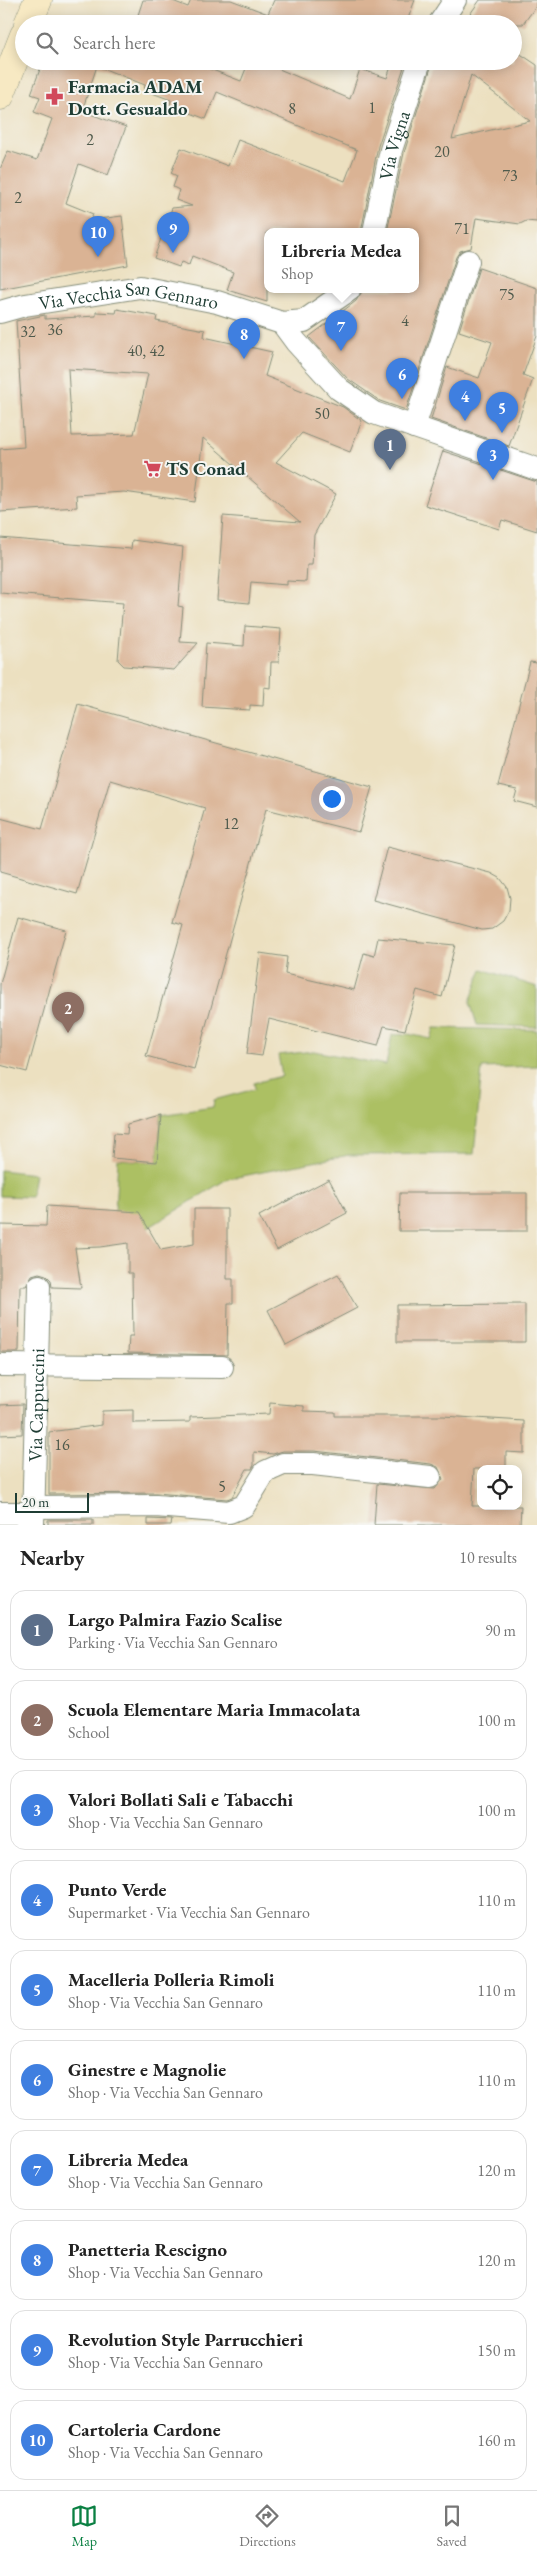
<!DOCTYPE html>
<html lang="en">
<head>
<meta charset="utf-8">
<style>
  body { margin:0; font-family:"EB Garamond",serif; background:#f6f6f6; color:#222 }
  .controls { position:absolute; right:15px; bottom:15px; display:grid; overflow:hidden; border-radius:10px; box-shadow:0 2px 12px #0003 }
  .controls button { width:45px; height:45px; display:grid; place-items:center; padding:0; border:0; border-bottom:1px solid #e0e0e0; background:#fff; color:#222; font:25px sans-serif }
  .scale { position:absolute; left:15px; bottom:12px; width:74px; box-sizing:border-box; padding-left:5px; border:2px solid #1f3d34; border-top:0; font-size:14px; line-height:18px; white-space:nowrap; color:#1f3d34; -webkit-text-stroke:4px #f6f6f2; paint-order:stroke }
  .you { position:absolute; left:331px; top:798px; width:18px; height:18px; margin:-12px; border:4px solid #fff; border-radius:50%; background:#1a73e8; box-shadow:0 0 0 8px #1a73e833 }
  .badge { display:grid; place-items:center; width:32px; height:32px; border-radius:50%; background:#0b8043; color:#fff; font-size:16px; font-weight:700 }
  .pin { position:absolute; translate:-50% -41px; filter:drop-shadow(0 1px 2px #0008) }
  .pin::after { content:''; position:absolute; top:26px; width:18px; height:15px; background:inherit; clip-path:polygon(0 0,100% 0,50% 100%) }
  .popup { position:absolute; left:264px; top:228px; width:155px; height:65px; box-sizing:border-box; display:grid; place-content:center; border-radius:10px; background:#fff; filter:drop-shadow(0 1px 4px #0005); font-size:16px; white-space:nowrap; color:#767676 }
  .popup b { font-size:19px; color:#222 }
  .popup::after { content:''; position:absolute; left:50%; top:100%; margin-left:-10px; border:10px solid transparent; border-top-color:#fff }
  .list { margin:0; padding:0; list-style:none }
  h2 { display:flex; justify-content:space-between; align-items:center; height:65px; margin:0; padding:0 20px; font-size:21px }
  h2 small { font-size:16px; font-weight:400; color:#767676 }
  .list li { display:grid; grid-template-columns:32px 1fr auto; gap:15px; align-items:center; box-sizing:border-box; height:80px; margin:0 10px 10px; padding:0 10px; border:1px solid #e0e0e0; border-radius:15px }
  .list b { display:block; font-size:19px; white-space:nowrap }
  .list p { margin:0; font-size:16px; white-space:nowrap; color:#767676 }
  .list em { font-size:16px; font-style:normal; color:#767676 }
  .icon { flex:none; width:28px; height:28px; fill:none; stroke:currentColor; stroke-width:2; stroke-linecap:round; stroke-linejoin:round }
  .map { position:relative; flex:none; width:537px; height:1525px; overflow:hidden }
  .search { position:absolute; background:#fff; box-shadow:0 2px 12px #0003; left:15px; right:15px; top:15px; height:55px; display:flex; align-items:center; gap:12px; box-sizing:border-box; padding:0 18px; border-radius:28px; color:#767676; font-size:19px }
  .sheet { height:965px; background:#fff }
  nav { display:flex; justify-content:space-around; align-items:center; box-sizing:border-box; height:70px; border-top:1px solid #e0e0e0; background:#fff; font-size:14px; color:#767676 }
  nav a { display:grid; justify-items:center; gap:2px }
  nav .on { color:#0b8043 }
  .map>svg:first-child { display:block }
  .green { fill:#acc064; stroke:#667e4c }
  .building { fill:#dab394; fill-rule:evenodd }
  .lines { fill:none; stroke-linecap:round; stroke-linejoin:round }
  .street-casing { stroke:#868e7a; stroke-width:24 }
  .secondary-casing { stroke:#868e7a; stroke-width:29 }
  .street { stroke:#fff; stroke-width:22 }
  .secondary { stroke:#f7e9c3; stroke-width:28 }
  .labels { text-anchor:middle; stroke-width:4; stroke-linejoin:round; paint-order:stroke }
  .number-label { font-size:16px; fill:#4e5a4c }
  .poi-label { font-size:19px; font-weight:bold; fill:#1f3d34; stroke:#f6f6f2; text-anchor:start }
  .street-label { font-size:19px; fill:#1f3d34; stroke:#f6f6f2 }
</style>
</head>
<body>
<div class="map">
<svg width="537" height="1525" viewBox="0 0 537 1525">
  <rect width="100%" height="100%" fill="#f6f6f2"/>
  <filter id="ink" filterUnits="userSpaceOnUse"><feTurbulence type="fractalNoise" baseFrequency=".02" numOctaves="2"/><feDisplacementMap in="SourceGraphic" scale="10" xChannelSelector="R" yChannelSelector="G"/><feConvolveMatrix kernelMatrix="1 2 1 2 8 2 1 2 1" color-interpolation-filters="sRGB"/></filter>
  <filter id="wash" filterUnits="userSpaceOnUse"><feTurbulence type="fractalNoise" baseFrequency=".0096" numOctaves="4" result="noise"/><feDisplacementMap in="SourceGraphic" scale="20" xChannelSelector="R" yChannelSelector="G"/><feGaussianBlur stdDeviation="1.12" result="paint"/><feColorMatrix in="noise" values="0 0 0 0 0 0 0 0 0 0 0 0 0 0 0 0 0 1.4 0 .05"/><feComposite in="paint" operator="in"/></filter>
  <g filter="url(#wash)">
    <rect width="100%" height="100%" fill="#ece0c0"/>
    <path class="green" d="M482,969L537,987V1027L477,1025L470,1002Z
      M434,1028L537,1030V1066L482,1068L474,1154L349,1155L227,1179L148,1228L115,1211L118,1159L157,1162L161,1115L213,1107L214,1100L255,1089L254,1083L282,1076L278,1055L314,1051L386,1065L392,1035L408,1034L431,1039Z
      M0,1170L35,1174L31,1197L0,1196Z"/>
    <g id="blocks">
      <path class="building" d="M143,0H170L188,7L191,0H231L268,14L274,0H415L406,24H135Z
        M480,0H537V5L523,24H463Z
        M513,49L537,65V222L526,221L520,224L476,218L471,248L460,251L456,257L406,410L380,401L348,379L309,337L356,301L363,290H415V232H387L404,153L433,61H513ZM471,75L530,121L452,139Z
        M43,61H189L241,81L249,61H269L280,66L279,69L350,99L360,69L387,78L393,61H406L378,146L361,232H267V302L227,290L233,272L192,256L189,265L181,262L179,267L154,258L172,208L192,206L176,200L179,190L173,187L177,176L171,173L181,148L228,166L238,140L345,181L357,150L217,92L206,119L170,105L171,100L144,90L145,85L97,66L82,111L126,127L108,175L79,164L66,203L93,214L91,220L122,216L128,265L0,289V169L8,151L37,160L52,119L34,112L40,97L31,94Z
        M479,268L537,288V336L523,375L533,379L509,446L431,419L447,367L479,378L492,342L459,331Z
        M117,309L157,316L156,321L205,330L204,337L272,352L265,376L343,407L362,421L350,452L302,433L276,462L336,494L314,535L312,565H307L306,582L287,581V585L251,582L249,603L217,600L223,516L300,522L203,438L195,502L124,492L76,495L77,507L0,512V449L24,447L16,321L45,315V319L96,316V312L116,313ZM68,369L148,374L134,434L72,436Z
        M443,451L537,482V531L502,520L499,529L425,505Z
        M0,538L131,549L132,540L183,547L178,606L183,607L180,642L198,643L174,670L124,666L118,660L123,603L0,593Z
        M245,626L281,629L279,662H271L270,688L264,687L263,706L250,705V710L202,707L206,643L244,646Z
        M530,662L537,663V807L514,801L517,790L498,786Z
        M78,704L372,787L359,832L266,809L194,1069L146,1056L183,925L172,922L205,808L110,780L77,894L0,872V818L42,829Z
        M387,847L491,873L500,878L507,887L510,898L509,910L503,921L492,929L482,930L373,900Z
        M18,917L66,930L27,1072L0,1065V984Z
        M378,938L455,945L442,997L417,990L405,1030L384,1026L378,1046L269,1019L262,1056L247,1054L260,953L287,957L285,974L354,990L364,953L374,956Z
        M161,1115L157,1162L112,1158L114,1133L127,1134L128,1124Z
        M329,1179L347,1213L277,1250L259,1216Z
        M400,1193H527V1231H399Z
        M47,1206L139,1212L161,1250L194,1244V1209H227V1279H233V1303H228L227,1355L128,1353L129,1336H133L132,1273H128V1243L100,1247L75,1248L81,1288L52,1287L51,1280L46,1275L39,1273L32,1275L26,1286H20L19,1352H0V1225L46,1226Z
        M338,1274L357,1308L286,1345L268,1310Z
        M525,1304V1342H397V1305Z
        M270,1403L304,1406V1411L335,1412V1416H443L524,1421V1453L506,1452V1469H474L472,1506H521L520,1525H374L377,1484L435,1489L443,1479L438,1467L431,1464L314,1451H283L273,1454L254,1452V1465L252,1469H247L232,1497L227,1499L156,1493L49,1494V1432L102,1425V1411L133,1410V1423L190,1422V1417L269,1414Z
        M23,1404L22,1434L0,1435V1405Z
        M148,1519L172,1520L171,1525H148Z
        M48,1520H93V1525H48Z"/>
    </g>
  </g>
  <g filter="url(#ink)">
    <use href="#blocks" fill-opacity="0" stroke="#868e7a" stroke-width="1"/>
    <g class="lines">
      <defs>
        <g id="street">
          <path d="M439,24L455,0"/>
          <path id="s1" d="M374,232L391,150L420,61"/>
          <path id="s2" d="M0,312L25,305L140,287L217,302L282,323L296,342L339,389L374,413L537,469"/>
          <path d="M282,323L304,321L349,290"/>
          <path d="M414,427L468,261"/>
          <path d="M0,1365L222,1367"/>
          <path d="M33,1507L156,1506L229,1512L244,1506L265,1472L283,1464H313L430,1477"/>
          <path d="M0,1513H33"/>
          <path id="s3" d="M33,1525L39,1286"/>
        </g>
        <path id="secondary" d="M28,24L38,0
          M0,96L24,35"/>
      </defs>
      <use href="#street" class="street-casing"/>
      <use href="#secondary" class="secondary-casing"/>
      <use href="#street" class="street"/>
      <use href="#secondary" class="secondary"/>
    </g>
  </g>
  <defs>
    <symbol id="pharmacy-bare" viewBox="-9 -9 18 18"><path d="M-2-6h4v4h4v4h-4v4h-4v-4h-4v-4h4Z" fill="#d1495b" stroke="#f6f6f2" stroke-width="2.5" paint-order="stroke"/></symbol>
    <symbol id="supermarket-bare" viewBox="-9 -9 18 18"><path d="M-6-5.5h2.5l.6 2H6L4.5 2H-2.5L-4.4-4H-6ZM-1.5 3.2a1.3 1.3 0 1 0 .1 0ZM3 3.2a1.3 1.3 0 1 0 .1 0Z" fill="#d1495b" stroke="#f6f6f2" stroke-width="2.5" paint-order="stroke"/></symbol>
  </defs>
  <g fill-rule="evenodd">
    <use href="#pharmacy-bare" x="42" y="84" width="25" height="25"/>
    <use href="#supermarket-bare" x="140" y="456" width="25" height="25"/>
  </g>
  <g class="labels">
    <g class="number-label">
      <text x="372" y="113">1</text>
      <text x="292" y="114">8</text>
      <text x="90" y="145">2</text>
      <text x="442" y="157">20</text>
      <text x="510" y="181">73</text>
      <text x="18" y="203">2</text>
      <text x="462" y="234">71</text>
      <text x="507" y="300">75</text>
      <text x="405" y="326">4</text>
      <text x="55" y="335">36</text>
      <text x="28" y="337">32</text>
      <text x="146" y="356">40, 42</text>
      <text x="322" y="419">50</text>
      <text x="231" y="829">12</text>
      <text x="62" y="1450">16</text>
      <text x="222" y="1492">5</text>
    </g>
    <g class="poi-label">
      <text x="68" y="93">Farmacia ADAM<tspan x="68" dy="22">Dott. Gesualdo</tspan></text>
      <text x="166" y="475">TS Conad</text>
    </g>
    <g class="street-label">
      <text dy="7" stroke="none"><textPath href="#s1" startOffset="89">Via Vigna</textPath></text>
      <text dy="7" stroke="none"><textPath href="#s2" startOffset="131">Via Vecchia San Gennaro</textPath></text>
      <text dy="7" stroke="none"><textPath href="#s3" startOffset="120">Via Cappuccini</textPath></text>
    </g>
  </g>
</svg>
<div class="controls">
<button><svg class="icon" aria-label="locate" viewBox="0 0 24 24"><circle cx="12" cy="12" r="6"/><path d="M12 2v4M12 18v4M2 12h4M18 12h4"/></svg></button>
</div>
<div class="scale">20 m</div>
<div class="you"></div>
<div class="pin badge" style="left:390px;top:470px;background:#5c6f8a">1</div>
<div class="pin badge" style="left:68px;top:1033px;background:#8d6e63">2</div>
<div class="pin badge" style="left:493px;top:480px;background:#3f7fe0">3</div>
<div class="pin badge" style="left:465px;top:421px;background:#3f7fe0">4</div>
<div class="pin badge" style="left:502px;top:433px;background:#3f7fe0">5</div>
<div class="pin badge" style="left:402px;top:399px;background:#3f7fe0">6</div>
<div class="pin badge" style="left:341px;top:351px;background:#3f7fe0">7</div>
<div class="popup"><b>Libreria Medea</b>Shop</div>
<div class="pin badge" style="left:244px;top:359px;background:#3f7fe0">8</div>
<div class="pin badge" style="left:173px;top:253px;background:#3f7fe0">9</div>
<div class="pin badge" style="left:98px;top:257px;background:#3f7fe0">10</div>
<div class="search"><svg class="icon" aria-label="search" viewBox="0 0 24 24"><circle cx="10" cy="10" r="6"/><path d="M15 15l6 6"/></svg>Search here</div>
</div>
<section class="sheet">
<h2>Nearby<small>10 results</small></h2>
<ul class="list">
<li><span class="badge" style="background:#5c6f8a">1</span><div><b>Largo Palmira Fazio Scalise</b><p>Parking · Via Vecchia San Gennaro</p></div><em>90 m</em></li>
<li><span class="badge" style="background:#8d6e63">2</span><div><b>Scuola Elementare Maria Immacolata</b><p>School</p></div><em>100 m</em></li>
<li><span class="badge" style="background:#3f7fe0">3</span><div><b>Valori Bollati Sali e Tabacchi</b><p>Shop · Via Vecchia San Gennaro</p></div><em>100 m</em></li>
<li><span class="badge" style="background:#3f7fe0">4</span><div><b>Punto Verde</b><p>Supermarket · Via Vecchia San Gennaro</p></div><em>110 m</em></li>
<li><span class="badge" style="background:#3f7fe0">5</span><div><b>Macelleria Polleria Rimoli</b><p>Shop · Via Vecchia San Gennaro</p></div><em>110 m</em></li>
<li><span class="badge" style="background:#3f7fe0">6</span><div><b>Ginestre e Magnolie</b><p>Shop · Via Vecchia San Gennaro</p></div><em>110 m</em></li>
<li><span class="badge" style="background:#3f7fe0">7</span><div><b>Libreria Medea</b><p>Shop · Via Vecchia San Gennaro</p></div><em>120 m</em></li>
<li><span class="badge" style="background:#3f7fe0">8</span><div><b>Panetteria Rescigno</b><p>Shop · Via Vecchia San Gennaro</p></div><em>120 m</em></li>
<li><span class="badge" style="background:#3f7fe0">9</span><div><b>Revolution Style Parrucchieri</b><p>Shop · Via Vecchia San Gennaro</p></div><em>150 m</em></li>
<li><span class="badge" style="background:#3f7fe0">10</span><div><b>Cartoleria Cardone</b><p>Shop · Via Vecchia San Gennaro</p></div><em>160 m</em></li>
</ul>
</section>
<nav>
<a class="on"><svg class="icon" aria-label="map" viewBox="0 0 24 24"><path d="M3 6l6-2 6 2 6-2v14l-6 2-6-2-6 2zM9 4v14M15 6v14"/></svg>Map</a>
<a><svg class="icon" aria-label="directions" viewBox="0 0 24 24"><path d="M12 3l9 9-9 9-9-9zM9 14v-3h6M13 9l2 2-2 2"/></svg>Directions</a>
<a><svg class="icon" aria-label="saved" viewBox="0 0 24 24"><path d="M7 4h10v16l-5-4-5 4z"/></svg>Saved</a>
</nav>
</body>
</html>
